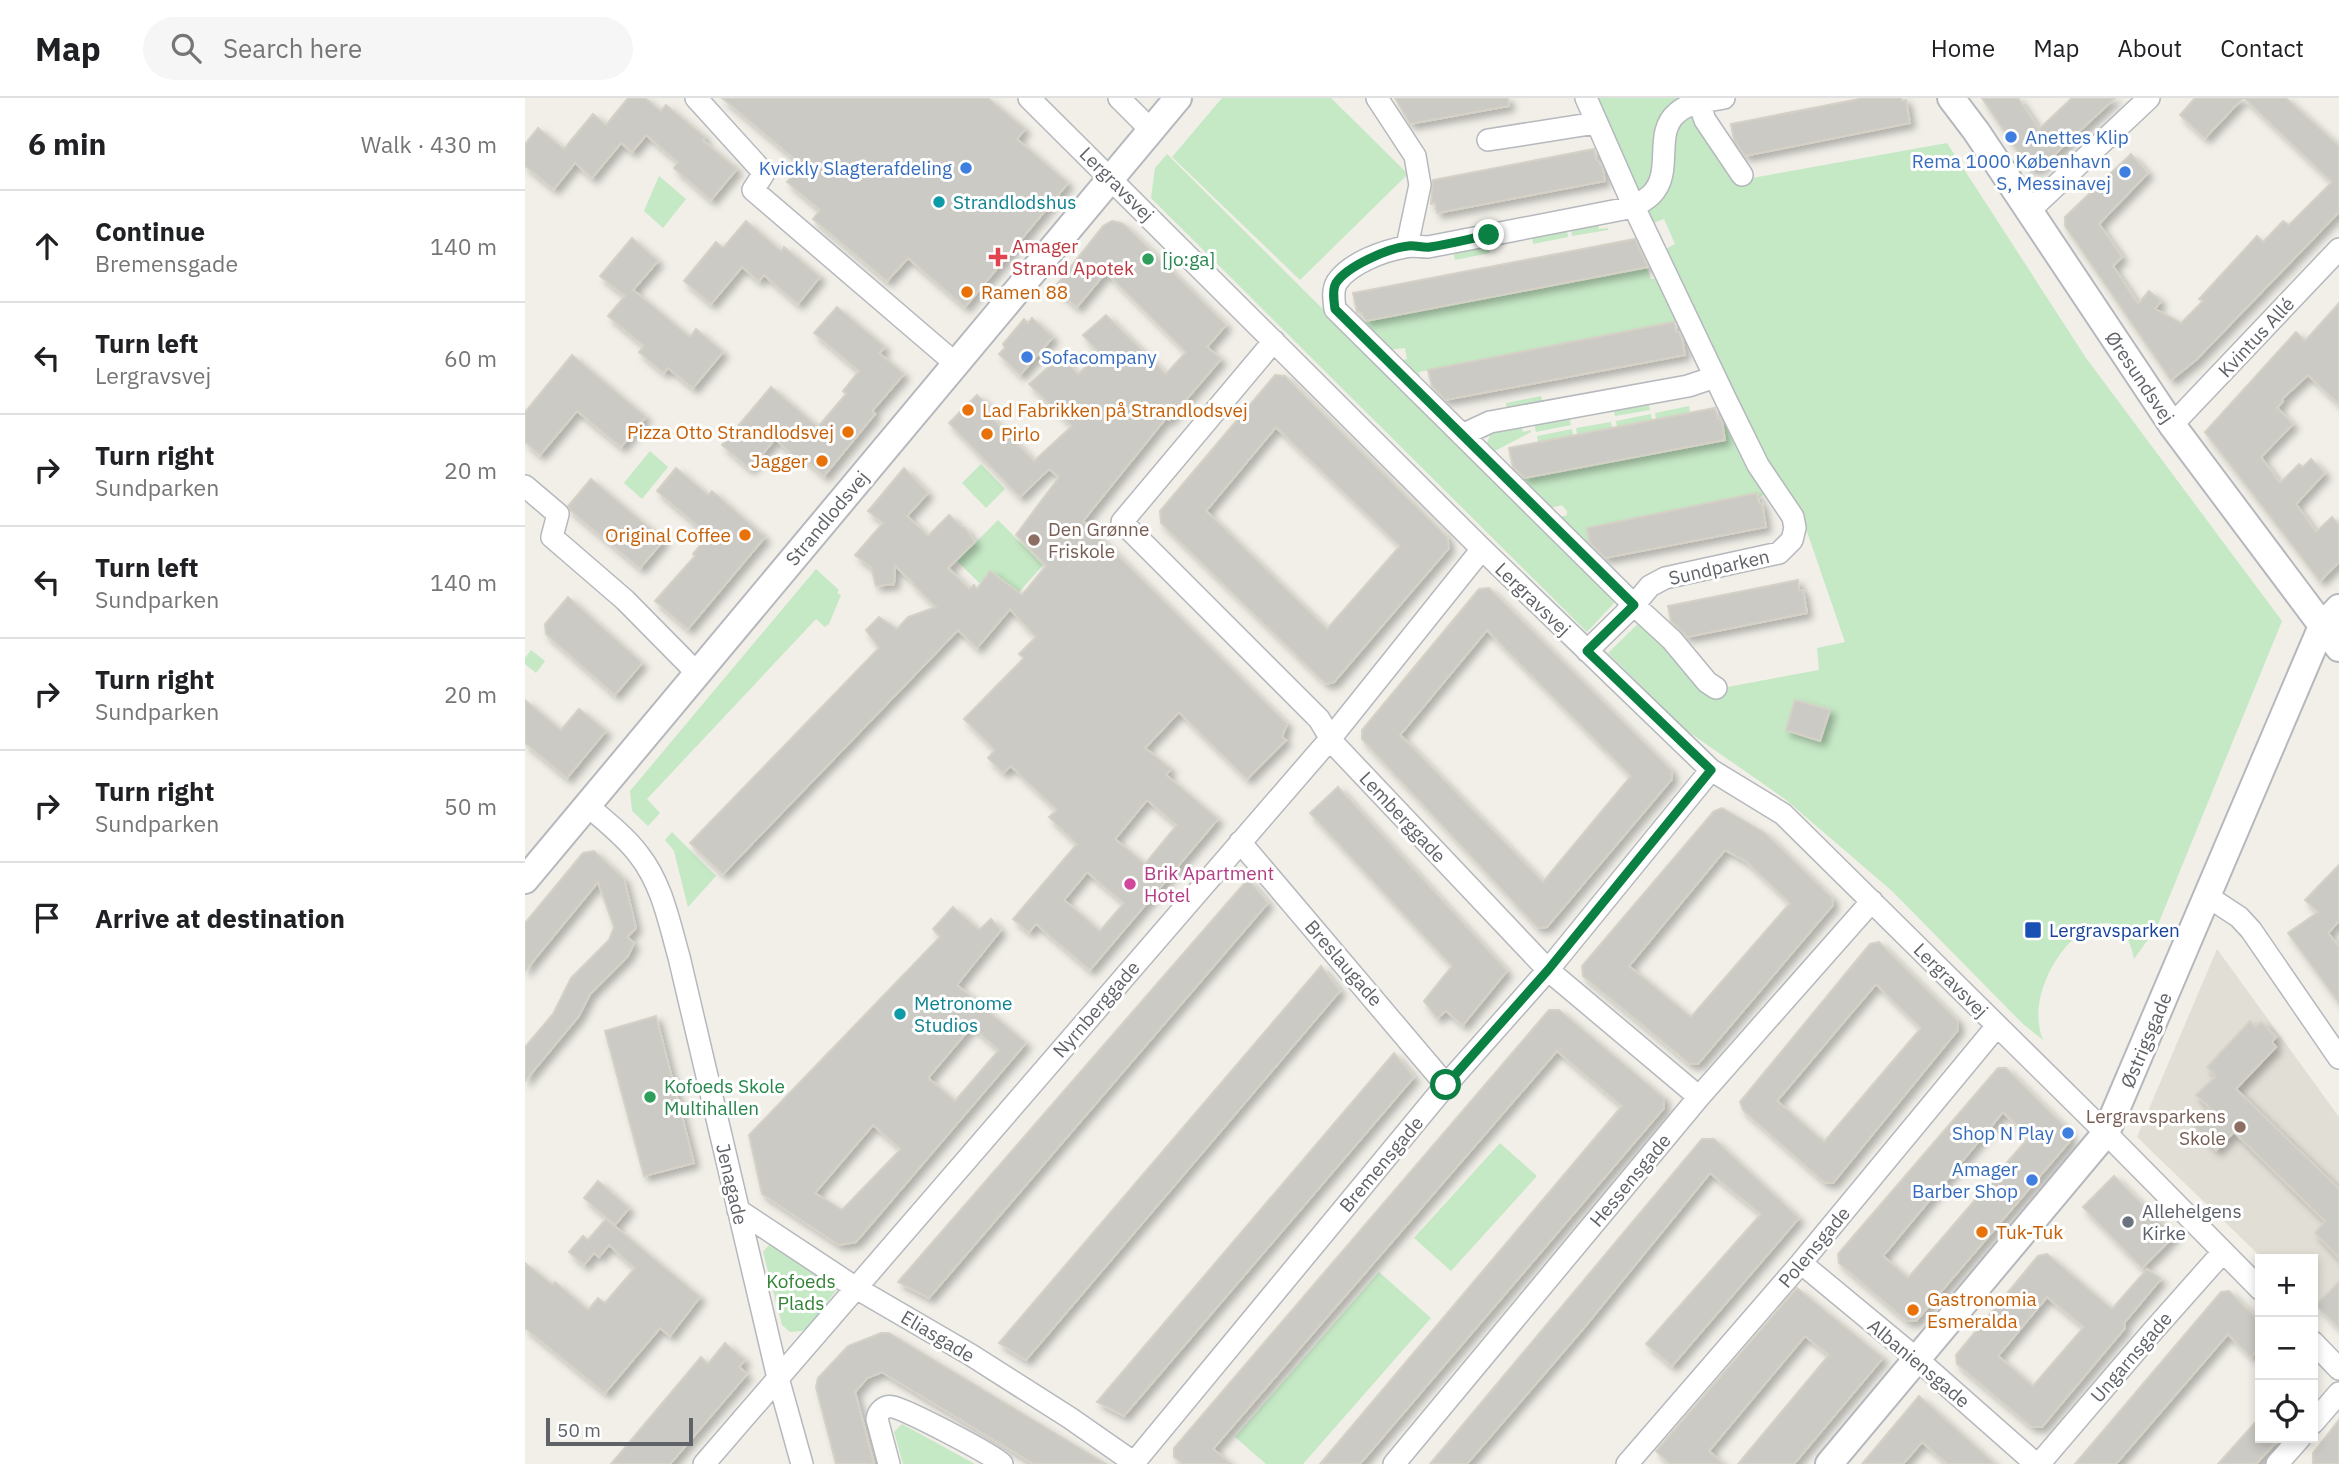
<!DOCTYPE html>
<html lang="en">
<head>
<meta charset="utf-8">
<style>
  body { margin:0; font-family:"IBM Plex Sans",sans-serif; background:#f6f6f6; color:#202124 }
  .controls { position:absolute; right:21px; bottom:21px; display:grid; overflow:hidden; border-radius:0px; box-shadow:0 4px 10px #0003 }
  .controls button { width:63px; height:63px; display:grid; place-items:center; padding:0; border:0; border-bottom:2px solid #e0e0e0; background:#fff; color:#202124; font:35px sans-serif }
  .scale { position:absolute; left:21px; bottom:18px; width:147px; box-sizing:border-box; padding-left:7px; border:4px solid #5f6368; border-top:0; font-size:19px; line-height:24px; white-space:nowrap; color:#5f6368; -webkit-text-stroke:5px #fff; paint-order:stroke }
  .stop { position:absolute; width:21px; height:21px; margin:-16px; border:5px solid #0b8043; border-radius:50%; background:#fff }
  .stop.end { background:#0b8043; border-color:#fff; box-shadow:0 2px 7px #0008 }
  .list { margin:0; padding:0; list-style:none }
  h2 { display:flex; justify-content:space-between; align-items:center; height:91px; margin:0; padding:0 28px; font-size:30px }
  h2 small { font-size:23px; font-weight:400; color:#757577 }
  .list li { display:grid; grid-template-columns:46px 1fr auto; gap:21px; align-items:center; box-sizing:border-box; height:112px; padding:0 28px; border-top:2px solid #e0e0e0 }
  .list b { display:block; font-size:26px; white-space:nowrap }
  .list p { margin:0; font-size:23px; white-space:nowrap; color:#757577 }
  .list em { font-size:23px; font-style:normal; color:#757577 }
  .icon { flex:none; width:38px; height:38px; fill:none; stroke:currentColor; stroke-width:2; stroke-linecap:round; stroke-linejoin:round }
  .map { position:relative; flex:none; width:1814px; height:1366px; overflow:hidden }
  header { display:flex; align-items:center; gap:42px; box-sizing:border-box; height:98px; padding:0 35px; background:#fff; border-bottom:2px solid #e0e0e0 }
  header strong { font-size:33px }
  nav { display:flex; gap:38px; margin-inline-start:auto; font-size:24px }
  .search { width:490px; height:63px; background:#f6f6f6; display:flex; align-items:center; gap:18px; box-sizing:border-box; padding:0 24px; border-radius:38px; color:#757577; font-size:26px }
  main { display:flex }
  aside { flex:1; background:#fff }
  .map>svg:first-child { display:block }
  .education { fill:#e1ded6 }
  .green { fill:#c5e8c5 }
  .building { fill:#cccac5; stroke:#d6d1c6; stroke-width:2; fill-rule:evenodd; filter:url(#shadow) }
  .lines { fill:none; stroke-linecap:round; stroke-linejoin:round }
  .minor-casing { stroke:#b5b8bc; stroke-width:24 }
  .tertiary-casing { stroke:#b5b8bc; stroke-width:30 }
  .minor { stroke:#fff; stroke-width:21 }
  .tertiary { stroke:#fff; stroke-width:26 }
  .route { stroke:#0b8043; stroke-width:9 }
  .shop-dot { fill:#3f7fe0; stroke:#fff; stroke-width:2.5 }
  .culture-dot { fill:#0f9aa8; stroke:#fff; stroke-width:2.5 }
  .health-dot { fill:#e0444e; stroke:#fff; stroke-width:2.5 }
  .leisure-dot { fill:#2e9e5b; stroke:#fff; stroke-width:2.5 }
  .food-dot { fill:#e8710a; stroke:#fff; stroke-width:2.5 }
  .education-dot { fill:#8d6e63; stroke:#fff; stroke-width:2.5 }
  .hotel-dot { fill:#d1479c; stroke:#fff; stroke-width:2.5 }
  .transit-dot { fill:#1a4fb4; stroke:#fff; stroke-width:2.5 }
  .worship-dot { fill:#6b7280; stroke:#fff; stroke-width:2.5 }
  .labels { text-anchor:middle; stroke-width:6; stroke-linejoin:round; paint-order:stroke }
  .shop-label { font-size:19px; fill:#366cbe; stroke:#fff; text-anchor:end }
  .street-label { font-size:19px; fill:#5f6368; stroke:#fff }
  .culture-label { font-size:19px; fill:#0d838f; stroke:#fff; text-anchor:start }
  .health-label { font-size:19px; fill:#be3a42; stroke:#fff; text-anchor:start }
  .leisure-label { font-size:19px; fill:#27864d; stroke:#fff; text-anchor:start }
  .food-label { font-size:19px; fill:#c56008; stroke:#fff; text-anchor:start }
  .education-label { font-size:19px; fill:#785e54; stroke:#fff; text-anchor:start }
  .hotel-label { font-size:19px; fill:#b23c85; stroke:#fff; text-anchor:start }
  .transit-label { font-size:19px; fill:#164399; stroke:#fff; text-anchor:start }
  .worship-label { font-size:19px; fill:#5b616d; stroke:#fff; text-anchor:start }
  .park-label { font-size:19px; fill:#348238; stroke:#fff }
</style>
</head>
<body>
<header>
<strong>Map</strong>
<div class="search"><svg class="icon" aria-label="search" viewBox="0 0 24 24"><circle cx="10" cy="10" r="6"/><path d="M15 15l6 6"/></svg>Search here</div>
<nav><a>Home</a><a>Map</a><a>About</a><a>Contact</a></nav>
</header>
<main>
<aside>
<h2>6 min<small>Walk · 430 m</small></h2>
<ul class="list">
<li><svg class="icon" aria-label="ahead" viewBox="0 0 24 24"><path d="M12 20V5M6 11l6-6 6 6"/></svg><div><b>Continue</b><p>Bremensgade</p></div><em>140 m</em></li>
<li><svg class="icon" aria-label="left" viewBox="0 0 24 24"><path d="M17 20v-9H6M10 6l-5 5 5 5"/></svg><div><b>Turn left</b><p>Lergravsvej</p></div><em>60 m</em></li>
<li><svg class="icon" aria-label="right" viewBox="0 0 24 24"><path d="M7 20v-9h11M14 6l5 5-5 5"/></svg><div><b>Turn right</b><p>Sundparken</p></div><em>20 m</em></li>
<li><svg class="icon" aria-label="left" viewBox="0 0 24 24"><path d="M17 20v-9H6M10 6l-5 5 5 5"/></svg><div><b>Turn left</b><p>Sundparken</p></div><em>140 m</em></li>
<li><svg class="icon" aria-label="right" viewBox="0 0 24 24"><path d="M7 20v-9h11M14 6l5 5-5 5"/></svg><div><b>Turn right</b><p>Sundparken</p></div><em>20 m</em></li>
<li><svg class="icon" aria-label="right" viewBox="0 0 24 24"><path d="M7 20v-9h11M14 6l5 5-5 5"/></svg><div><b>Turn right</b><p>Sundparken</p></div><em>50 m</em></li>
<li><svg class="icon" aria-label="arrive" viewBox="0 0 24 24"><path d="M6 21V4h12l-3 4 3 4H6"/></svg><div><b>Arrive at destination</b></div></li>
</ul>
</aside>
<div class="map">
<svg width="1814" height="1366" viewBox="0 0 1814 1366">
  <defs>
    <filter id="shadow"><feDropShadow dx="5" dy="5" stdDeviation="3.5" flood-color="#0004"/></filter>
  </defs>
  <rect width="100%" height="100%" fill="#f1efe8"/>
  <path class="education" d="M1692,851L1814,1019V1184L1788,1209V1161H1738L1612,1039Z"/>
  <path class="green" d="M697,0H806L883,76L775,182L647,59Z
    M1067,0H1167L1216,82L1422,45L1561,260L1757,523L1632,829L1609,861C1592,768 1491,877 1518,942L1498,926L1367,793L1260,701L1158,630L1083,555L1114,525L1181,593L1294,572L1292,550L1320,544L1278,422L1232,350L1139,152L1150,146L1139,121L1126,126Z
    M642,56L1091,503L1062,534L626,100L630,70Z
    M134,78L161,101L138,130L119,113Z
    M1073,125L1074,131L1083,130V132L1047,138L1046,131Z
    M1042,131L1043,139L1008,146L1007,138Z
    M964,146L965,155L930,162L928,153Z
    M1122,170L1126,181L1134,180L1156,224L894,274L896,286L873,263L882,261L880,250L863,252L838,224Z
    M1016,298L1018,307L982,314L981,305Z
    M1123,304L1125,312L1090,318L1088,310Z
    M1164,308L1165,315L1131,321L1130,315Z
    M1126,316L1127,322L1092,329L1091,323Z
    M1044,318L1046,327L1011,334L1009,325Z
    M1200,319L1242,395L1233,400L1231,395L1063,430L1067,452L1032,420L1042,417V413L1037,407L1022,411L994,381L1200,343L1196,320Z
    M1086,324L1087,330L1052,337L1051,330Z
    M996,328L998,334L1006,332V334L968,354L961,348L966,334Z
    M1047,331L1048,338L1013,344L1012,338Z
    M125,353L143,369L117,401L99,385Z
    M456,366L480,391L461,410L437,385Z
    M473,422L518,467L480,510L432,463Z
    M291,471L314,492L312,495L316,497L304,526L300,529L291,521L122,701L135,715L123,728L107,713L105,693Z
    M6,552L20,563L11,575L0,566V560Z
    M147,734L191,778L163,809L149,753L140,742Z
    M975,1045L1012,1078L926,1173L889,1140Z
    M244,1147L252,1148L315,1187L283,1230L276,1233L265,1234L257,1227L238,1154Z
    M854,1174L906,1220L778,1366H741L710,1339Z
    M377,1326L450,1366H378L369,1334Z"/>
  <path class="building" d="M103,0H120L136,13L141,7L180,39L177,42L212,71L186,102L149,70L153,64L121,37L107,54L96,45L67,80L50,65L29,91L0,68V46L13,30L39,51L68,16L81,27Z
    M197,0H463L500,31L492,41L543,85L440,209L383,160L362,183L288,121L295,112L262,84L277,67Z
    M870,0H983L984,8L885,26Z
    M1339,0H1376L1377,3L1381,2L1385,25L1220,58L1209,42L1206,26Z
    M1457,0H1493L1514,31L1547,0H1590L1514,71L1504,70Z
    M1670,0H1718L1680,40L1655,17Z
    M1719,0H1761L1814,48V114L1671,262L1646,282L1540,128V119L1606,56L1623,75L1574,126L1597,159L1588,168L1613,206L1624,193L1636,203L1630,211L1656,225L1678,203L1674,201L1732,138L1738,144L1758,123L1764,127L1807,84Z
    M1069,51L1071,61L1077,68L1080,83L912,115L910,105L906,106L908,82Z
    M221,123L256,153L259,149L295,179L273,206L239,177L234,183L217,169L186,206L159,183L191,144L198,150Z
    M587,123L596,125L601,128L701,227L682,249L696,261L644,322L641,320L558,423L762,626L757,639L761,642L722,681L654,614L620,650L646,671L641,677L693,721L565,872L511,826L504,834L488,821L552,746L524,719L532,712L486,668L478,675L463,660L470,652L439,621L499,560L494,556L511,539L485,511L452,550L433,532L198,776L165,745L354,550L341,532L354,519L372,531L383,519L411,509L388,486L389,485L370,468L369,486L351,488L346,469L330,457L358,425L343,413L379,370L403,395L382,418L403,438L424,417L438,430L439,429L450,444L423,470L444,491L449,487L452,491L465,473L497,497L521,468L491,437L534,379L524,371L495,399L424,325L452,297L466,310L462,315L509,363L547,328L504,286L536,258L553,276L575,256L558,237L581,217L641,276L661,254L581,174L552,209L529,190L578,128ZM622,702L652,727L620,766L590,741ZM562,774L599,805L575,833L539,802Z
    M107,140L133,163L108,192L165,239L171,231L198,254L168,290L143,270L139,275L114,254L119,248L83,218L100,198L75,178Z
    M1110,141L1123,169L841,223L836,214H832L828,195Z
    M1814,205V306L1783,277L1757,301L1758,303L1752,310L1768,326L1736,359L1755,385L1774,366L1778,369L1786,361L1800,375L1771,406L1791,434L1807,419L1814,427V464L1795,483L1680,334L1771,234L1780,243Z
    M312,209L360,249L354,255L379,276L347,313L350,316L299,378L275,357L272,360L250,341L225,371L197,347L246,289L293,329L321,296L318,293L334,273L289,235Z
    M507,220L528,239L495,277L474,256L480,250L478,246L499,221L503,225Z
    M1149,224L1151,234H1154L1157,240L1160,257L920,302L907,288L903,272Z
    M47,257L121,319L96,349L52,313L15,357L0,344V314Z
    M750,277L760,278L922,439L924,450L809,584L801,586L636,425L635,413ZM751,329L875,448L802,531L681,413Z
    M1190,310L1193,320H1195L1197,324L1200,342L1000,380L988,369L984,350Z
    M151,370L183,397L187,393L240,439L163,531L130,503L170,458L168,456L183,437L132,393Z
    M66,381L139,442L115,470L46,413L43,408Z
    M1232,395L1234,406L1237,405L1241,429L1080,460L1065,445L1062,430Z
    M1273,482L1274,492H1278L1282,515L1162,539L1146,523L1143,508Z
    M964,490L1146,672L1147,681L1022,829L1013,830L837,641V632L954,491ZM962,532L1106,678L1018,784L875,637Z
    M43,499L117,565L90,597L21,536L20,526Z
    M0,602L36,632L54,611L81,633L42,680L0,645Z
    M1270,602L1305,612L1295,643L1261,632Z
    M813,689L982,873L938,927L921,913L912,920L899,903L927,868L785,715Z
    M1197,710L1240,735L1307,800L1308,807L1173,966H1165L1058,878L1057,868L1189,713ZM1200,752L1221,763L1265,805L1166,919L1104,868Z
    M69,753L99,781L111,830L102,839L109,845L103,858L65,896L54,918L0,983V949L28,916L46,880L84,842L89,829L73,784L0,873V825L58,755Z
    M1814,767V823L1803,835L1814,849V905L1763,835L1793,814L1780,802Z
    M723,781L743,805L404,1200L373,1184Z
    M428,809L454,832L466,821L476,832L432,887L501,945L331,1144L314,1147L237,1096L224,1037L415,839L408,831ZM447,928L474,952L430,1003L403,980ZM348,1027L376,1051L317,1112L290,1095Z
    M1354,844L1433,923V932L1308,1085L1299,1084L1218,1012L1215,1004L1345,846ZM1351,886L1396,930L1299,1044L1252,1003Z
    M796,868L815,893L501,1262L474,1245Z
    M1024,912H1034L1139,1000V1010L835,1366H795L1097,1008L1032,953L688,1351L706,1366H658L649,1359V1350Z
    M131,918L169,1065L119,1078L80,933Z
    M1725,923L1730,929L1736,924L1751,939L1747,944L1751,949L1711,991L1814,1091V1160L1790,1135L1800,1123L1709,1034L1691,1052L1668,1027L1685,1010L1671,997L1691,978L1682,969Z
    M869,955L889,979L599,1318L572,1304Z
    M1473,970H1481L1545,1034V1043L1391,1223H1382L1314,1165L1313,1156ZM1478,1014L1504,1039L1383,1180L1358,1158Z
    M1177,1041H1189L1274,1120L1147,1268L1121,1246L1236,1116L1185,1075L1058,1231L942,1366H905Z
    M1589,1078L1649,1138L1617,1170L1558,1109Z
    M73,1083L104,1110L90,1127L59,1100Z
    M81,1121L175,1199L145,1238L135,1230L80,1295L0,1230V1165L28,1187L30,1184L63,1212L73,1200L80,1205L110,1170L84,1147L74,1159L69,1155L59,1167L44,1154L58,1138L63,1142Z
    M1522,1156L1587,1211L1622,1171L1636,1181L1599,1225L1600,1230L1517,1329H1507L1432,1266L1431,1257L1513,1158ZM1522,1199L1559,1229L1508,1288L1473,1258Z
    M1814,1184V1230L1791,1207Z
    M1272,1190L1358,1260L1269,1366H1213L1304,1257L1280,1238L1184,1353L1198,1366H1145L1131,1353Z
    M1704,1193L1735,1224V1249L1726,1259L1703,1236L1591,1366H1550L1696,1194Z
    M356,1235H364L581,1366H509L357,1274L342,1280L330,1294L349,1366H311L291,1289L293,1280L323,1248Z
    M200,1245L220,1262L214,1269L222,1276L145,1366H86L176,1259L183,1266Z
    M1394,1298L1470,1366H1423L1397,1344L1378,1366H1337Z
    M1735,1319V1340H1755L1731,1366H1693Z
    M1814,1322V1366H1788V1355Z"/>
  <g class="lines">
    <defs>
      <path id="minor" d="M171,0L239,75L228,92L431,266
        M504,0L957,451L1186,672L1258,716L1581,1035L1735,1191
        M594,0L626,32
        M852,0L890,58L895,87L882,148
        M1061,0L1109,109L1202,304L1233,367L1268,419L1270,430L1267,442L1254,455L1140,480L1125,488L1109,507L1062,553
        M1174,5L1180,22L1217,77
        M963,42L1071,25
        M1504,113L1624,0
        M749,243L597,424L794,621L809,646L1023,872L1174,999
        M1647,327L1814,151
        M937,337L965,324L1163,288L1190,279
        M0,388L33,416L27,439L100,502L172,575
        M1191,590L1182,584L1147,542L1109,507L810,211C809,203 807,192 812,184C825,165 858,153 880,149C887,147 895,149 903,149L1109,109C1115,105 1122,101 1127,96C1149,73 1128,35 1152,15C1164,4 1184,3 1199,0
        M63,708C80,723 101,739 114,757C137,786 144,824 154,859L253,1280L277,1366
        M715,744L921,987
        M1682,798L1714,819L1726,832L1814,960
        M213,1112L331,1190L446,1257L545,1320L611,1366
        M1276,1165L1392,1261L1511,1366
        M1788,1244L1814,1271
        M1788,1325L1814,1295
        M179,1366L805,641L957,451
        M364,1366L352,1321C353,1314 359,1307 368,1309C382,1312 467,1356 477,1366
        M608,1366L921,987L1023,872L1186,672
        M869,1366L1174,999L1347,803
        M1102,1366L1276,1165L1472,928
        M1514,1366L1627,1234L1698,1154
        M1752,1366L1775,1340"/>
      <path id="tertiary" d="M1426,0L1451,33L1647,327L1814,550
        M0,782L653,0
        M1304,1366L1581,1035L1780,568L1797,528L1814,510"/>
    </defs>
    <use href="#minor" class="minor-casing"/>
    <use href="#tertiary" class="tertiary-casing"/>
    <use href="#minor" class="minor"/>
    <use href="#tertiary" class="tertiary"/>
  </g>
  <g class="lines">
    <path class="route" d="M921,987L1023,872L1186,672L1062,553L1109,507L810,211C809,203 807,192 811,185C822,168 864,150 883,148C890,147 898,150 905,149C924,146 944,141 964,137"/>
  </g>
  <g class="shop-dot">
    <circle cx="1486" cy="39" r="7"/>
    <circle cx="441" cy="70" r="7"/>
    <circle cx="1600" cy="74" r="7"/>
    <circle cx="502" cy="259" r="7"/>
    <circle cx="1543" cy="1035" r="7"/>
    <circle cx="1507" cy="1082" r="7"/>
  </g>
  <g class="culture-dot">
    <circle cx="414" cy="104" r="7"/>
    <circle cx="375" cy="916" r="7"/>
  </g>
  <path class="health-dot" d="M469.5 148.5h7v7h7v7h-7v7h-7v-7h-7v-7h7z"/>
  <g class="leisure-dot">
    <circle cx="623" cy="161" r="7"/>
    <circle cx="125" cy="999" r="7"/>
  </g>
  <g class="food-dot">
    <circle cx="442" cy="194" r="7"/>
    <circle cx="443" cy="312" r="7"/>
    <circle cx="323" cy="334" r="7"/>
    <circle cx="462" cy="336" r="7"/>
    <circle cx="297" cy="363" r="7"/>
    <circle cx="220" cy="437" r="7"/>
    <circle cx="1457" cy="1134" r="7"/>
    <circle cx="1388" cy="1212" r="7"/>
  </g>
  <g class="education-dot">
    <circle cx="509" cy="442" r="7"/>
    <circle cx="1715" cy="1029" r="7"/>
  </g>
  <circle class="hotel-dot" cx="605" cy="786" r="7"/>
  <rect class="transit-dot" x="1499" y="823" width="18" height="18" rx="3.5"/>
  <circle class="worship-dot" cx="1603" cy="1124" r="7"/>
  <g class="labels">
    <g class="shop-label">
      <text x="1500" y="46" text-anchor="start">Anettes Klip</text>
      <text x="1586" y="70">Rema 1000 København<tspan x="1586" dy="22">S, Messinavej</tspan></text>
      <text x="427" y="77">Kvickly Slagterafdeling</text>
      <text x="516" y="266" text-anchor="start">Sofacompany</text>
      <text x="1529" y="1042">Shop N Play</text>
      <text x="1493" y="1078">Amager<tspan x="1493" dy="22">Barber Shop</tspan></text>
    </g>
    <g class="street-label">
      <text transform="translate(592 86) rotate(45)" y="7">Lergravsvej</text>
      <text transform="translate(1731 239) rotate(-47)" y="7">Kvintus Allé</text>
      <text transform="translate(1615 279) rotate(56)" y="7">Øresundsvej</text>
      <text transform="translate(302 420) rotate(-50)" y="7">Strandlodsvej</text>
      <text transform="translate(1194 469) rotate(-13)" y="7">Sundparken</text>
      <text transform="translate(1008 501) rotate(44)" y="7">Lergravsvej</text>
      <text transform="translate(878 719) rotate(47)" y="7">Lemberggade</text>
      <text transform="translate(819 865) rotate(49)" y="7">Breslaugade</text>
      <text transform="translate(1426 882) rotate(45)" y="7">Lergravsvej</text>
      <text transform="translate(571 911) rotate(-49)" y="7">Nyrnberggade</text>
      <text transform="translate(1621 942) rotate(-67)" y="7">Østrigsgade</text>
      <text transform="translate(856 1066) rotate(-50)" y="7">Bremensgade</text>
      <text transform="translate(1105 1082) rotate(-50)" y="7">Hessensgade</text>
      <text transform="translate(207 1086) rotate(77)" y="7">Jenagade</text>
      <text transform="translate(1289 1149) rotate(-50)" y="7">Polensgade</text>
      <text transform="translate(413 1238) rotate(31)" y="7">Eliasgade</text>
      <text transform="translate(1606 1259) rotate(-49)" y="7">Ungarnsgade</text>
      <text transform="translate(1394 1265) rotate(40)" y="7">Albaniensgade</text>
    </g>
    <g class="culture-label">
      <text x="428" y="111">Strandlodshus</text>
      <text x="389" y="912">Metronome<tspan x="389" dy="22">Studios</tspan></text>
    </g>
    <g class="health-label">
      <text x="487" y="155">Amager<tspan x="487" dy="22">Strand Apotek</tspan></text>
    </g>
    <g class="leisure-label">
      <text x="637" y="168">[jo:ga]</text>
      <text x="139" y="995">Kofoeds Skole<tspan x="139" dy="22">Multihallen</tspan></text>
    </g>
    <g class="food-label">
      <text x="456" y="201">Ramen 88</text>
      <text x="457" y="319">Lad Fabrikken på Strandlodsvej</text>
      <text x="309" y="341" text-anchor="end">Pizza Otto Strandlodsvej</text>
      <text x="476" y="343">Pirlo</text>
      <text x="283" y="370" text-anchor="end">Jagger</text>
      <text x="206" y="444" text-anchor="end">Original Coffee</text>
      <text x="1471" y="1141">Tuk-Tuk</text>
      <text x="1402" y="1208">Gastronomia<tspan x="1402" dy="22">Esmeralda</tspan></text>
    </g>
    <g class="education-label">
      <text x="523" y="438">Den Grønne<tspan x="523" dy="22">Friskole</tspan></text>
      <text x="1701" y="1025" text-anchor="end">Lergravsparkens<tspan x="1701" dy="22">Skole</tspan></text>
    </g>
    <g class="hotel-label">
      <text x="619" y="782">Brik Apartment<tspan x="619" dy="22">Hotel</tspan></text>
    </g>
    <g class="transit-label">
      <text x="1524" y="839">Lergravsparken</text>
    </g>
    <g class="worship-label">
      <text x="1617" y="1120">Allehelgens<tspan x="1617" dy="22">Kirke</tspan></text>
    </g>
    <g class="park-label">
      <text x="276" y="1190">Kofoeds<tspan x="276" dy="22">Plads</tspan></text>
    </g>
  </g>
</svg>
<div class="controls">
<button>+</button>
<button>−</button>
<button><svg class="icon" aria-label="locate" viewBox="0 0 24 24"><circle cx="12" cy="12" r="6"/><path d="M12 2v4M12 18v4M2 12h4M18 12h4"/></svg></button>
</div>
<div class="scale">50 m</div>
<div class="stop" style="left:921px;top:987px"></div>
<div class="stop end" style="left:964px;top:137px"></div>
</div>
</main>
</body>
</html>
